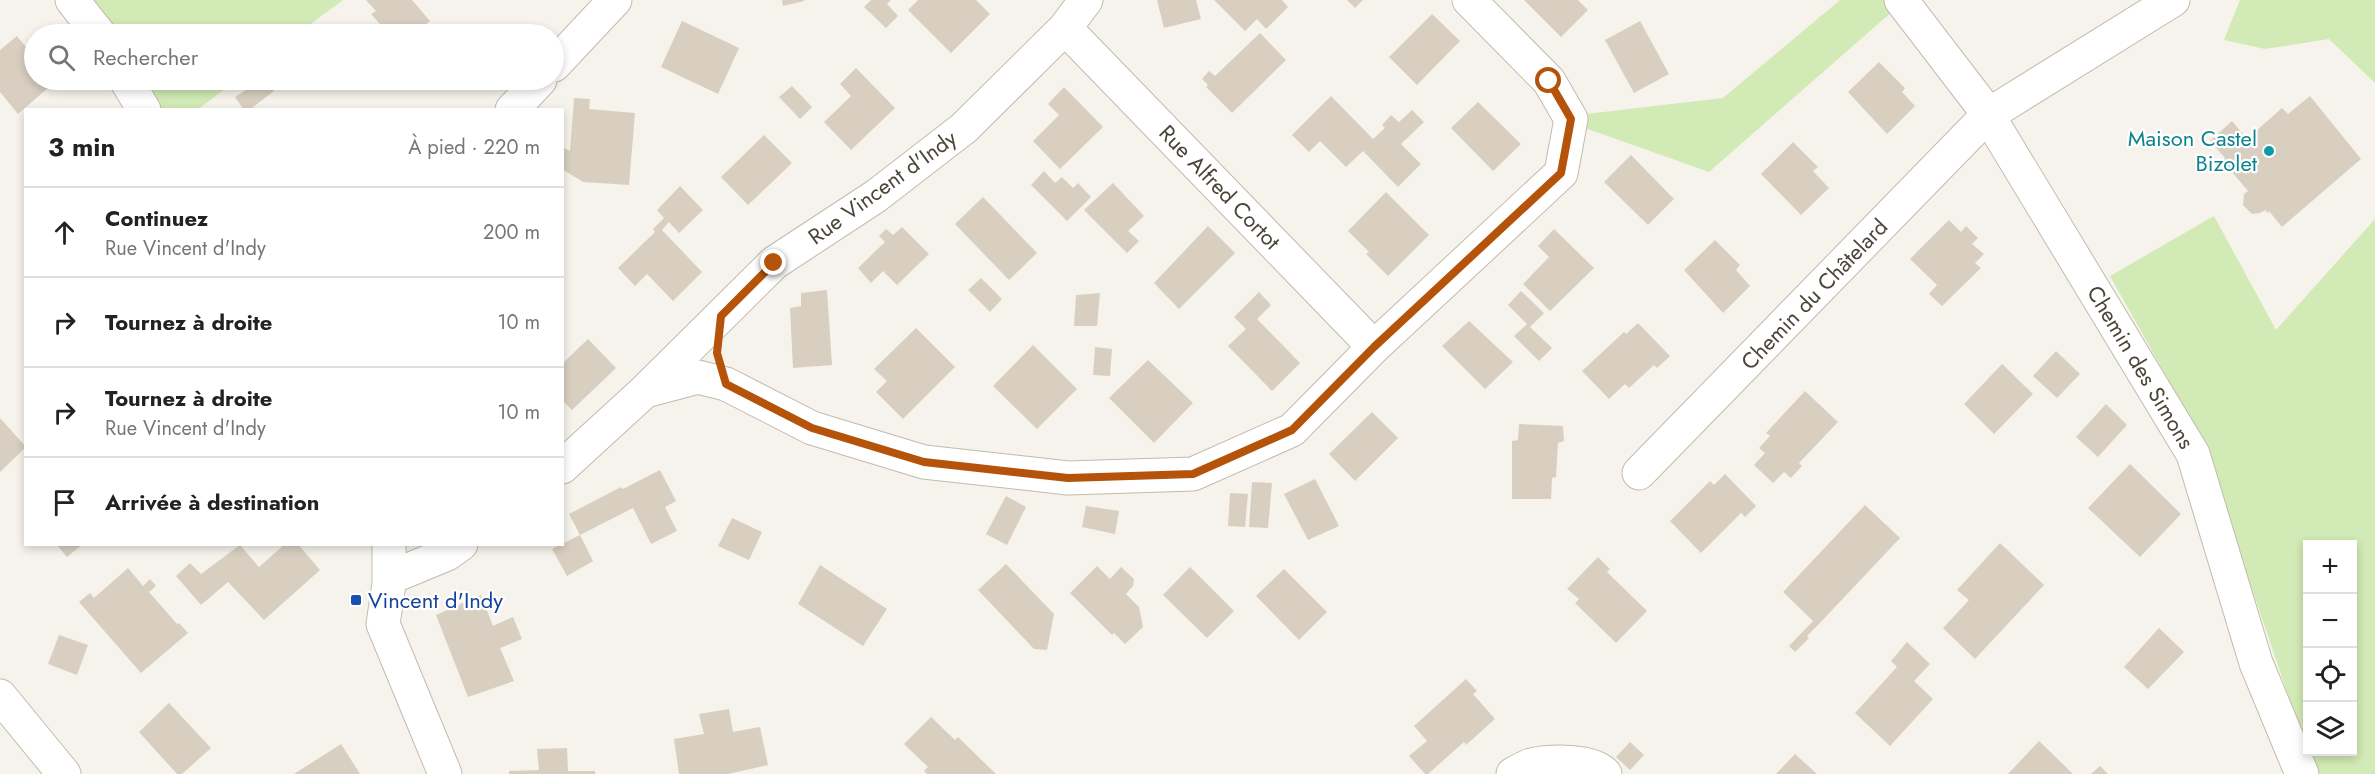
<!DOCTYPE html>
<html lang="fr">
<head>
<meta charset="utf-8">
<style>
  body { margin:0; font-family:Jost,sans-serif; background:#f6f6f6; color:#222 }
  .controls { position:absolute; right:18px; bottom:18px; display:grid; overflow:hidden; border-radius:0px; box-shadow:0 3px 9px #0003 }
  .controls button { width:54px; height:54px; display:grid; place-items:center; padding:0; border:0; border-bottom:2px solid #e0e0e0; background:#fff; color:#222; font:30px sans-serif }
  .stop { position:absolute; width:18px; height:18px; margin:-14px; border:4px solid #b45309; border-radius:50%; background:#fff }
  .stop.end { background:#b45309; border-color:#fff; box-shadow:0 2px 6px #0008 }
  .list { margin:0; padding:0; list-style:none }
  h2 { display:flex; justify-content:space-between; align-items:center; height:78px; margin:0; padding:0 24px; font-size:26px }
  h2 small { font-size:20px; font-weight:400; color:#767676 }
  .list li { display:grid; grid-template-columns:39px 1fr auto; gap:18px; align-items:center; box-sizing:border-box; height:90px; padding:0 24px; border-top:2px solid #e0e0e0 }
  .list b { display:block; font-size:22px; white-space:nowrap }
  .list p { margin:0; font-size:20px; white-space:nowrap; color:#767676 }
  .list em { font-size:20px; font-style:normal; color:#767676 }
  .icon { flex:none; width:33px; height:33px; fill:none; stroke:currentColor; stroke-width:2; stroke-linecap:round; stroke-linejoin:round }
  .map { position:relative; flex:none; width:2375px; height:774px; overflow:hidden }
  .search { position:absolute; background:#fff; box-shadow:0 3px 9px #0003; left:24px; top:24px; width:540px; height:66px; display:flex; align-items:center; gap:15px; box-sizing:border-box; padding:0 21px; border-radius:33px; color:#767676; font-size:22px }
  .panel { position:absolute; background:#fff; box-shadow:0 3px 9px #0003; left:24px; top:108px; width:540px; height:438px; border-radius:0px }
  .map>svg:first-child { display:block }
  .green { fill:#d2eab5; fill-rule:evenodd }
  .building { fill:#d8cfc1 }
  .lines { fill:none; stroke-linecap:round; stroke-linejoin:round }
  .minor-casing { stroke:#c2bbae; stroke-width:35 }
  .minor { stroke:#fff; stroke-width:33 }
  .route { stroke:#b45309; stroke-width:8 }
  .culture-dot { fill:#0f9aa8; stroke:#fff; stroke-width:2 }
  .transit-dot { fill:#1a4fb4; stroke:#fff; stroke-width:2 }
  .labels { text-anchor:middle; stroke-width:4.5; stroke-linejoin:round; paint-order:stroke }
  .culture-label { font-size:22px; fill:#0d838f; stroke:#fff; text-anchor:end }
  .street-label { font-size:22px; fill:#4b4439; stroke:#fff }
  .transit-label { font-size:22px; fill:#164399; stroke:#fff; text-anchor:start }
</style>
</head>
<body>
<div class="map">
<svg width="2375" height="774" viewBox="0 0 2375 774">
  <rect width="100%" height="100%" fill="#f6f3ec"/>
  <path class="green" d="M86,0H343L297,34H113Z
    M1840,0H1886L1894,10L1709,172L1585,128L1586,114L1723,98Z
    M2240,0H2375V83L2329,39L2265,49L2224,40Z
    M139,80H237L197,110L156,109Z
    M2214,216L2276,330L2375,219V774H2315L2200,436L2110,276ZM2308,544H2352V752H2308Z"/>
  <path class="building" d="M366,0H412L430,21L425,25L434,34H382L386,31L371,14L376,11Z
    M782,0H804V1L783,6Z
    M871,0H891L887,4L898,16L886,28L864,7Z
    M918,0H976L990,14L951,53L908,10Z
    M1157,0H1196L1201,19L1164,28Z
    M1214,0H1282L1288,7L1266,29L1257,19L1245,31Z
    M1347,0H1363L1355,8Z
    M1524,0H1578L1588,10L1561,37Z
    M1432,14L1460,41L1417,85L1389,57Z
    M682,21L739,48L718,94L661,67Z
    M1640,21L1669,74L1634,93L1605,40Z
    M1260,33L1286,60L1232,113L1206,87L1208,85L1202,79L1209,71L1215,76Z
    M17,36L34,57V80H54L56,81L18,114L0,92V50Z
    M1879,62L1905,88L1902,92L1915,106L1887,134L1848,92Z
    M856,68L895,108L851,150L824,122L851,96L840,84Z
    M261,80H266L274,91L249,110H244L235,97Z
    M792,86L812,107L800,119L779,97Z
    M1064,87L1103,127L1060,169L1033,141L1059,115L1048,104Z
    M1331,96L1373,139L1385,128L1382,125L1391,115L1399,122L1412,110L1424,122L1401,144L1421,164L1398,187L1363,151L1346,167L1320,141L1309,152L1292,135Z
    M2310,96L2361,159L2282,227L2269,211L2268,213L2265,210L2260,213L2252,214L2243,205L2244,194L2248,191L2222,160L2225,158L2210,141L2232,121L2247,139L2282,108L2288,114Z
    M574,98L590,99L589,109L635,113L629,185L583,182L562,169V147L570,151Z
    M1478,102L1521,144L1493,171L1451,128Z
    M764,135L792,163L748,205L721,177Z
    M1793,142L1818,167L1813,171L1829,188L1801,215L1761,174Z
    M1631,155L1674,199L1648,225L1604,182Z
    M1044,171L1055,183L1062,177L1073,188L1078,183L1091,197L1067,221L1031,185Z
    M1113,183L1144,216L1128,231L1139,241L1127,253L1084,210Z
    M680,186L703,210L679,233L669,222L662,230L702,272L673,301L647,274L635,286L618,268L655,232L653,229L664,218L657,210Z
    M1386,192L1429,235L1388,276L1366,254L1369,252L1348,231Z
    M983,197L1037,253L1009,280L955,224Z
    M1949,220L1961,232L1966,226L1978,238L1972,244L1984,254L1975,263L1981,268L1942,306L1929,294L1937,285L1910,259Z
    M1208,226L1235,253L1179,309L1154,283Z
    M902,227L929,254L897,285L883,271L871,283L858,268L885,242L879,236L886,229L893,235Z
    M1554,229L1594,268L1550,311L1523,284L1549,257L1538,246Z
    M1715,240L1740,265L1736,270L1750,286L1723,313L1684,270Z
    M981,278L1002,299L990,312L968,290Z
    M827,290L832,365L793,368L790,308L801,306V293Z
    M1521,291L1544,313L1530,327L1552,348L1539,361L1514,336L1527,324L1508,305Z
    M1259,292L1271,305L1257,319L1300,363L1272,391L1228,346L1246,329L1234,317Z
    M1100,293L1097,326H1074L1076,295Z
    M1469,321L1513,362L1485,389L1442,346Z
    M1638,323L1670,356L1657,368L1654,365L1629,388L1625,384L1609,399L1582,371L1624,332L1626,334Z
    M916,328L955,367L903,419L876,392L887,381L874,369Z
    M588,339L616,368L572,410L562,400V364Z
    M1033,345L1077,389L1037,429L993,386Z
    M1095,347L1112,349L1110,376L1093,375Z
    M2056,351L2080,374L2057,398L2033,376Z
    M1148,360L1193,403L1154,443L1109,398Z
    M2002,364L2033,394L1994,434L1964,404Z
    M1805,391L1838,422L1799,463L1802,466L1791,478L1784,472L1773,483L1754,465L1765,453L1759,448L1770,436L1766,433Z
    M2106,404L2127,425L2098,457L2076,437Z
    M1372,412L1398,438L1355,481L1329,454Z
    M0,418L26,447L0,472Z
    M1519,424L1563,426L1564,441L1558,443L1556,477L1552,478L1551,499H1512V441L1518,440Z
    M2130,464L2181,514L2140,557L2088,508Z
    M660,470L676,501L665,507L677,531L651,544L633,508L580,535L569,514L621,487L623,489Z
    M1725,474L1756,506L1745,517L1741,513L1701,553L1670,521L1710,481L1714,485Z
    M1315,479L1339,526L1308,540L1284,494Z
    M1252,482L1272,483L1268,528L1249,527Z
    M1230,493L1248,494L1245,527L1228,526Z
    M1006,496L1026,507L1007,545L986,534Z
    M1865,505L1900,538L1818,625L1807,636L1809,638L1795,652L1789,646L1813,621L1783,592Z
    M1086,506L1119,511L1115,534L1082,527Z
    M732,518L762,532L749,560L718,546Z
    M580,535L593,561L567,576L552,549Z
    M2000,543L2044,585L1975,659L1943,628L1969,600L1957,590Z
    M56,544H83L67,557Z
    M285,544H298L320,570L264,620L228,582L201,605L176,576L190,563L201,574L240,545L259,567Z
    M1598,557L1610,569L1607,572L1647,611L1616,643L1575,603L1579,599L1567,589Z
    M1006,564L1054,614L1047,650L1034,649L978,590Z
    M820,565L887,609L863,646L798,604Z
    M1097,566L1110,579L1121,567L1134,579L1133,586L1126,594L1139,607L1143,627L1125,644L1114,633L1112,635L1070,593Z
    M1190,567L1234,611L1207,638L1163,595Z
    M128,568L143,586L150,579L156,586L149,592L177,624L179,623L188,633L141,673L79,602L90,593L94,598Z
    M1284,569L1327,612L1299,640L1256,596Z
    M481,595L493,626L513,617L522,639L500,648L514,681L468,697L436,615Z
    M2159,628L2184,652L2148,689L2124,667Z
    M59,635L88,645L77,675L48,664Z
    M1907,642L1930,664L1914,681L1933,699L1890,746L1855,713L1897,667L1891,661Z
    M1466,679L1477,691L1473,694L1495,719L1466,745L1464,742L1428,774H1425L1409,756L1427,741L1414,726Z
    M169,703L211,748L182,774H177L139,732Z
    M729,709L733,732L760,727L768,765L728,774H679L674,739L704,734L699,714Z
    M931,717L955,740L958,737L996,774H927L924,771L928,767L904,744Z
    M2039,741L2069,770L2073,774H2008Z
    M1630,742L1644,755L1630,770L1616,757Z
    M341,744L360,774H294Z
    M567,748L568,771H595V774H509V771L539,770L537,749Z
    M1795,754L1817,774H1776Z
    M2100,766L2108,774H2091Z"/>
  <g class="lines">
    <defs>
      <path id="minor" d="M72,0L99,34
        M1901,0L1983,107L2193,454L2256,663L2302,774
        M1065,28L1374,347
        M554,65L615,0
        M126,80L144,110
        M512,110L540,80
        M645,391L698,377L726,384L812,428L924,462L1068,478L1193,474L1292,430L1374,347L1561,173L1571,119L1549,81L1469,0
        M562,467L645,391L774,263L876,196L964,128L1065,28L1086,0
        M1639,473L1988,115L2173,0
        M389,544V584L383,624L445,774
        M389,578L447,554L461,544
        M0,696L64,774
        M1513,774C1519,771 1525,767 1531,765C1549,761 1592,759 1605,774"/>
    </defs>
    <use href="#minor" class="minor-casing"/>
    <use href="#minor" class="minor"/>
  </g>
  <g class="lines">
    <path class="route" d="M774,263L721,316L717,353L726,384L812,428L924,462L1068,478L1193,474L1292,430L1374,347L1561,173L1571,119L1549,81"/>
  </g>
  <circle class="culture-dot" cx="2269" cy="151" r="6"/>
  <rect class="transit-dot" x="350" y="594" width="12" height="12" rx="3"/>
  <g class="labels">
    <g class="culture-label">
      <text x="2257" y="146">Maison Castel<tspan x="2257" dy="25">Bizolet</tspan></text>
    </g>
    <g class="street-label">
      <text transform="translate(882 187) rotate(-36)" y="8">Rue Vincent d'Indy</text>
      <text transform="translate(1220 187) rotate(46)" y="8">Rue Alfred Cortot</text>
      <text transform="translate(1814 294) rotate(-46)" y="8">Chemin du Châtelard</text>
      <text transform="translate(2141 367) rotate(59)" y="8">Chemin des Simons</text>
    </g>
    <g class="transit-label">
      <text x="368" y="608">Vincent d'Indy</text>
    </g>
  </g>
</svg>
<div class="controls">
<button>+</button>
<button>−</button>
<button><svg class="icon" aria-label="locate" viewBox="0 0 24 24"><circle cx="12" cy="12" r="6"/><path d="M12 2v4M12 18v4M2 12h4M18 12h4"/></svg></button>
<button><svg class="icon" aria-label="layers" viewBox="0 0 24 24"><path d="M12 4l9 5-9 5-9-5zM3 14l9 5 9-5"/></svg></button>
</div>
<div class="stop" style="left:1549px;top:81px"></div>
<div class="stop end" style="left:774px;top:263px"></div>
<div class="search"><svg class="icon" aria-label="search" viewBox="0 0 24 24"><circle cx="10" cy="10" r="6"/><path d="M15 15l6 6"/></svg>Rechercher</div>
<section class="panel">
<h2>3 min<small>À pied · 220 m</small></h2>
<ul class="list">
<li><svg class="icon" aria-label="ahead" viewBox="0 0 24 24"><path d="M12 20V5M6 11l6-6 6 6"/></svg><div><b>Continuez</b><p>Rue Vincent d'Indy</p></div><em>200 m</em></li>
<li><svg class="icon" aria-label="right" viewBox="0 0 24 24"><path d="M7 20v-9h11M14 6l5 5-5 5"/></svg><div><b>Tournez à droite</b></div><em>10 m</em></li>
<li><svg class="icon" aria-label="right" viewBox="0 0 24 24"><path d="M7 20v-9h11M14 6l5 5-5 5"/></svg><div><b>Tournez à droite</b><p>Rue Vincent d'Indy</p></div><em>10 m</em></li>
<li><svg class="icon" aria-label="arrive" viewBox="0 0 24 24"><path d="M6 21V4h12l-3 4 3 4H6"/></svg><div><b>Arrivée à destination</b></div></li>
</ul>
</section>
</div>
</body>
</html>
